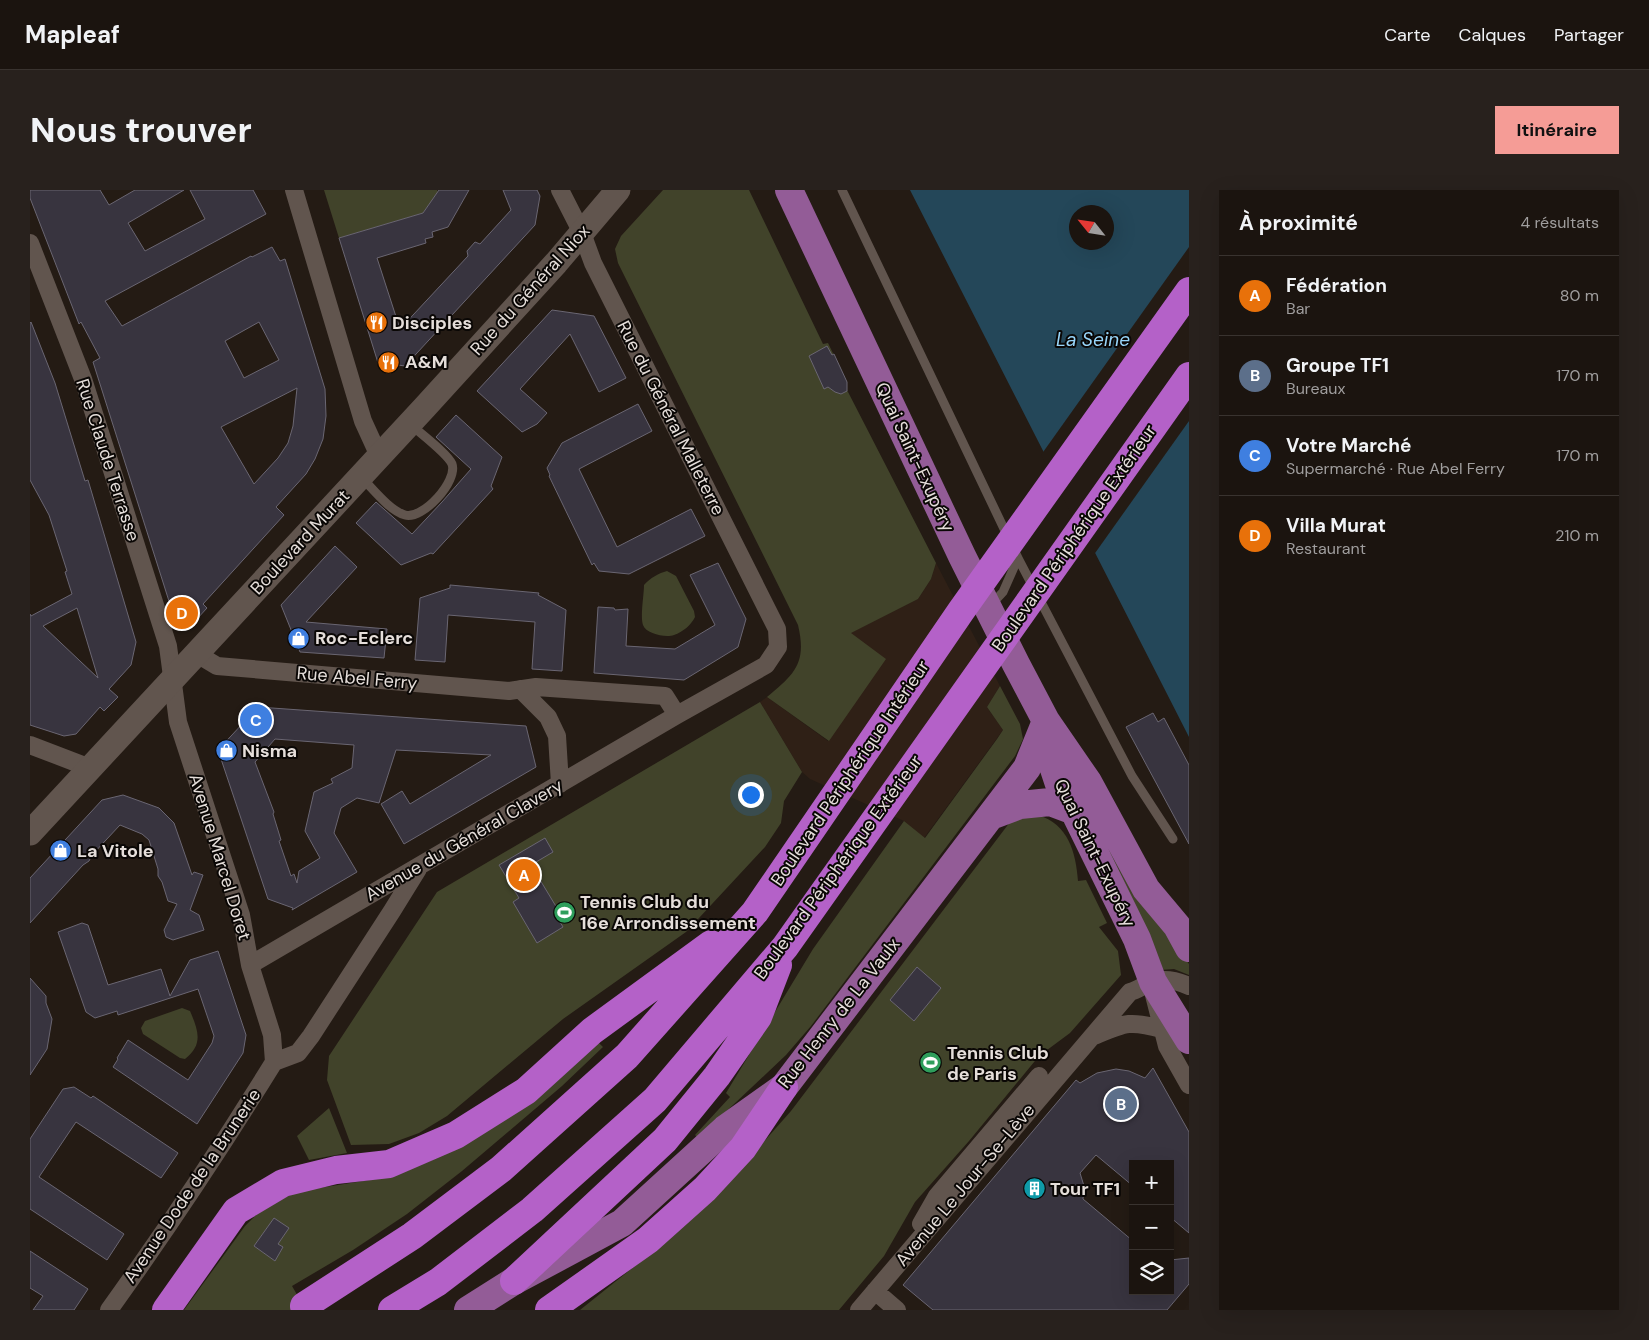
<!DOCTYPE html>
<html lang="fr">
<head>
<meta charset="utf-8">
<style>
  body { margin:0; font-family:"DM Sans",sans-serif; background:#28211d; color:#f1f3f6 }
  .controls { position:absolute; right:15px; bottom:15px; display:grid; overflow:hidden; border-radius:0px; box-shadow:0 5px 20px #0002 }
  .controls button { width:45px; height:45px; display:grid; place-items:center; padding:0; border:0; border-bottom:1px solid #39332f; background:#1b140f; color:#f1f3f6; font:25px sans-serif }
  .compass { position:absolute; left:1039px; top:15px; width:45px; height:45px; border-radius:50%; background:#1b140f; box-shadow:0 5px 20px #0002; rotate:300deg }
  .you { position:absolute; left:720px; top:604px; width:18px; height:18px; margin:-12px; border:4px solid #fff; border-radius:50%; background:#1a73e8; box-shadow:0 0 0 8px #1a73e833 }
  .badge { display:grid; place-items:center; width:32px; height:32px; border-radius:50%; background:#f59c96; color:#fff; font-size:16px; font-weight:700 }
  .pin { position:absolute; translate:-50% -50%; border:2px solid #fff; box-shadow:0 1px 5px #0006 }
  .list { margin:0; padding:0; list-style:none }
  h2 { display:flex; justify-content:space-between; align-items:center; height:65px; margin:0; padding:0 20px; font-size:21px }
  h2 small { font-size:16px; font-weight:400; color:#a09e9e }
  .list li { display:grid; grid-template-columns:32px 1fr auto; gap:15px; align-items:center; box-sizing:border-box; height:80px; padding:0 20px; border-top:1px solid #39332f }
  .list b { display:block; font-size:19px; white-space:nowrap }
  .list p { margin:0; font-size:16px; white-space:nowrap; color:#a09e9e }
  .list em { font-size:16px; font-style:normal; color:#a09e9e }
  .icon { flex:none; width:28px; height:28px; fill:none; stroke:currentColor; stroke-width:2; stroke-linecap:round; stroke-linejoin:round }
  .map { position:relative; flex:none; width:1159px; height:1120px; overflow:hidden; border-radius:0px }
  header { display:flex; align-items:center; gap:30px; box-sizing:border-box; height:70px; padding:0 25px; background:#1b140f; border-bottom:1px solid #39332f }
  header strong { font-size:24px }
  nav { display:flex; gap:28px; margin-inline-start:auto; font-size:18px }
  .intro { display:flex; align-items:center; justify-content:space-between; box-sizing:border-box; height:120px; padding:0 30px }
  h1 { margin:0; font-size:35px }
  .button { padding:12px 22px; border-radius:0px; background:#f59c96; color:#111; font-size:18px; font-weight:700 }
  main { display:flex; gap:30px; padding:0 30px }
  aside { flex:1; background:#1b140f; border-radius:0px; box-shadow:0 5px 20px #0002 }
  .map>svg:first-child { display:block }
  .built { fill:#2f2016 }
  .green { fill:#41432a }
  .water { fill:#244759; fill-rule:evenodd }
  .pier { fill:#241b14 }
  .building { fill:#38343f; stroke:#6a6672; fill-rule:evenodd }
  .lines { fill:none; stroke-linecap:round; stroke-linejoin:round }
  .lane { stroke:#61554e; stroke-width:9 }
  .street { stroke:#61554e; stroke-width:18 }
  .secondary { stroke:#61554e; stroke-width:25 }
  .primary { stroke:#935c97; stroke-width:28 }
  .highway { stroke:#b461c8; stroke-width:28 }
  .labels { text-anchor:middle; stroke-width:4; stroke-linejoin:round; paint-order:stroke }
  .street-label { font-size:18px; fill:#e5deda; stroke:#0a0705 }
  .poi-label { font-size:18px; font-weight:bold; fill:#e5deda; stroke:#0a0705; text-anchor:start }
  .water-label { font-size:19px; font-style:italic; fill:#98d6fa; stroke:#0a0705 }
</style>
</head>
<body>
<header>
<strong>Mapleaf</strong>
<nav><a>Carte</a><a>Calques</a><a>Partager</a></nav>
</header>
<div class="intro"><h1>Nous trouver</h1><a class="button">Itinéraire</a></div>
<main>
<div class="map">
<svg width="1159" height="1120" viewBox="0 0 1159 1120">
  <rect width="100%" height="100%" fill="#241b14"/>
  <path class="built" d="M906,373L970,496L957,517L973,540L894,648L874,631L780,589L772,582L730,512L737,507L798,551L820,443L888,409L901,389Z"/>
  <path class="green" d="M294,0H407L408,2L393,23L309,48Z
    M633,0H719L793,154L798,153L817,192V200L906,373L901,389L888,409L821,443L856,469L799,551L737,507C765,484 777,473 768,435L588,73L585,59L591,46Z
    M637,381L646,386L664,421L665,427C661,435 653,442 644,445C636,448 616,444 613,435C610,426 614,405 614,395C620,388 629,383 637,381Z
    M970,496L990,534L993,549L985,566L781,836L756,865L668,948L665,945L700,907L696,903L783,759L874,631L895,648L967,549L973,540L957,517Z
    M730,512L772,582L754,611L751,633L735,657L656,742L533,829L417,926L389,943L359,954L321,955L297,890L299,866L407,702Z
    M1042,595L1159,774V785L1144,779L1130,780Z
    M1008,625C1038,634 1046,662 1048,691L1056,690L1077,733L1069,737L1088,761L1091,785L1040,843L1009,866L939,951L885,1012L854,1066L809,1120H550L641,1047L714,974L761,921L980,632L990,626Z
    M152,818L160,821C168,840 174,854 155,869L150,868L113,844L111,838L115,831Z
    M568,852L573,857L532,896L432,981L377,1024L323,1060L262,1096L276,1120H154L215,1036L227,1024L244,1012L270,1001L352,988L400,971L456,941Z
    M299,918L317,963L279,970L267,946Z"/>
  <path class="water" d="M880,0H1159V547ZM1046,22H1076V52H1046Z"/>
  <path class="pier" d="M1159,57V231L1063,366L1011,265Z"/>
  <path class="building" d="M0,0H70L79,15L105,0H154L98,33L115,61L175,29L160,0H223L236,24L75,111L92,136L221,66L222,67L242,57L250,71L255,69L295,199L296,226L293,249L285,269L276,284L246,317L254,325L173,414L177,418L166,430H145L63,172L70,168L51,132L49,134L0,8ZM229,132L249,170L214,188L195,151ZM267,198L263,236L258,253L248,268L224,294L191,237Z
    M409,0H439L418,37L402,42L403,47L395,49L396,53L347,68L370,139L438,66L437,61L445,52L450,54L481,20L473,0H507L510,6L505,35L375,176L368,175L367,179L349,176L309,48L393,23Z
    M522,120L564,126L596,188L569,202L540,144L490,199L517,223L507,234L492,242L447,201Z
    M1,132L25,193L55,291L58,290L106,452L101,475L79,499L88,507L74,521L70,517L46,544L34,546L0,535V424L1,426L42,404L35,382L37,381L19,325L0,290V133ZM47,418L68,488L13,436Z
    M797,156L802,165L804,164L817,192V201L811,204L805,202L798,197L794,199L779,166Z
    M608,214L622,241L549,279L587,357L661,319L675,346L599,384L569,381L564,373L562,375L519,286L520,285L517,278L532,253Z
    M426,225L472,267L461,296L463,299L403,364L401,363L371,375L326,333L346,312L382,344L412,312L441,279L406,247Z
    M305,356L327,377L276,432L357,439L354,468L270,462L251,415Z
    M688,373L716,429L708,457L654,490L564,483L568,417L584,418L585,420L598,419L596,456L645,459L685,435L660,385Z
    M420,395L509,403L508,405L536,420L532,481L502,479L505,432L418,425L415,472L385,470L390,408L420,398Z
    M228,517L496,536L506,577L374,654L351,614L372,601L380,614L461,565L366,560L349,613L327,608L311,618L304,643L327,682L262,720L263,718L238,709L188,560ZM245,549L324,555L322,578L301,589L303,593L284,602L275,641L290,668L269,681L267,693L264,684L261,686L249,651L251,650L243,624L244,622L225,572Z
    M1123,523L1128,532L1134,528L1159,575V654L1096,537Z
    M93,605L129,618L144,633L162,685L164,682L173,685L160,720L169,725L174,740L143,750L136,747L134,740L147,714L138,711L132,692L128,686V679L119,650L112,644L90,635L62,665L59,671L53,675L0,733V688L72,610Z
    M515,648L523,662L501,675L530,723L526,725L533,737L507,753L483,712L489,708L469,675Z
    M52,733L58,735L78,795L131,779L140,806L160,770L188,761L216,845L213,863L167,934L83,877L88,869L87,868L98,850L158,890L182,853L184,846L168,799L88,825L87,821L65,828L56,822L28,742Z
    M887,777L911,798L884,831L860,810Z
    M0,788L16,806V813L22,829L17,859L0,885Z
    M1123,878L1159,942V1043L1140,1027V974H1103V996L1066,965L1050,983L1054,996L1053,1009L1103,1051V1101H1140V1070L1159,1068V1094L1137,1120H903L873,1095L1046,890L1050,893L1067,883L1086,879L1099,881L1115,888Z
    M44,897L61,908L63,906L148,963L131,988L46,932L9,987L94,1044L77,1070L0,1019V949L33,899Z
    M244,1028L259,1038L248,1054L253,1057L245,1071L224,1056Z
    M0,1061L58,1099L44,1120H3L13,1106L0,1098Z"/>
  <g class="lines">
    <path class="lane" d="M812,0L988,368L973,402L960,416
      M332,288C343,299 360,321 375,325C393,330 428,291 422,274C418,264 390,243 380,234
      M988,368L1102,586L1143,649"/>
    <path class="street" d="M264,0L333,231L349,266
      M0,53L53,189L138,456L148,532L211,725L220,775L242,845L244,872
      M167,464L187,476L479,501L506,497L635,506L647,525
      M490,499L518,527L527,546L530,594
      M0,555L60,578
      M220,775L647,525L736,475L748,457L747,439L563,73L552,43L530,0
      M1124,805L1137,856L1159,895
      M1064,846C1095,833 1099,830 1132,839
      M244,872L268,863L281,846L362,721L388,679
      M891,1034L907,1006L1009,886
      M845,1101L867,1120
      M79,1120C137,1039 192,956 244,872
      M829,1120L1100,802C1108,800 1115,794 1122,792C1134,788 1148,791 1159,796"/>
    <path class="secondary" d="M0,643L395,217L526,73L588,0"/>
    <path class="primary" d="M759,0L932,366L986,474L1016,531L1058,592L1116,699L1147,736L1159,758
      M1017,535L1020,567L1029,594L1044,621L1107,749L1123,792L1159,850
      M961,626L990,615L1020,612L1044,621
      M438,1120L484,1091L592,1033L695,939L754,897L997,578L1016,531"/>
    <path class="highway" d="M484,1091L635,950L687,886L728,827L748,775
      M274,1116L382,1046L471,979L597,866L725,722L931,421L1159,101
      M136,1120L206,1021L253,993L306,980L359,974L426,945L496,901L562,841L681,754
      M362,1120L408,1092L502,1020L625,910L755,757L1159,186
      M519,1120L618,1050L675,999L713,958L754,897"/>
  </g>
  <defs>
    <symbol id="restaurant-disc" viewBox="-11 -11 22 22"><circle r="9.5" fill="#e8710a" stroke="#0a0705"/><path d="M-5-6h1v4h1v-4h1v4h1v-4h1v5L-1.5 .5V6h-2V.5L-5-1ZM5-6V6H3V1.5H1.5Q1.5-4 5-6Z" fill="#fff"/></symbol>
    <symbol id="shop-disc" viewBox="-11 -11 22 22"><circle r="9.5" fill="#3f7fe0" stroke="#0a0705"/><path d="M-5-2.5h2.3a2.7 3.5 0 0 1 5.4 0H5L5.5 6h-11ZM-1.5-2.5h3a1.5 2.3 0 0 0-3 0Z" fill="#fff"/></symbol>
    <symbol id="stadium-disc" viewBox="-11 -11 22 22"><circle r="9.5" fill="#2e9e5b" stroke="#0a0705"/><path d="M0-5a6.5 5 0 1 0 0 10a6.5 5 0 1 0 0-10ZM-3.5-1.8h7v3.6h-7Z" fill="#fff"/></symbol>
    <symbol id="building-disc" viewBox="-11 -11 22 22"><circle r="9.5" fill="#0f9aa8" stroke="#0a0705"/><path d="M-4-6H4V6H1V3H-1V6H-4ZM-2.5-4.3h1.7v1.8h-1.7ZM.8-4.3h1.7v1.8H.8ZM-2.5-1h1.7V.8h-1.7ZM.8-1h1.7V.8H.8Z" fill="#fff"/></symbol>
  </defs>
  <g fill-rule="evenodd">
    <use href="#restaurant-disc" x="334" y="120" width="25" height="25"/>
    <use href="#restaurant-disc" x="346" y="160" width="25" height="25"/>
    <use href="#shop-disc" x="256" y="436" width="25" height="25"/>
    <use href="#shop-disc" x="184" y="548" width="25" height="25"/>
    <use href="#shop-disc" x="18" y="648" width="25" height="25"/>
    <use href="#stadium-disc" x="522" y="710" width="25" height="25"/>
    <use href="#stadium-disc" x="888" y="860" width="25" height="25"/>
    <use href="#building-disc" x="992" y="986" width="25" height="25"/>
  </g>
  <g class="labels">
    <g class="street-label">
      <text transform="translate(500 100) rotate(-48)" y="6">Rue du Général Niox</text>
      <text transform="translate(641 228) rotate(63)" y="6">Rue du Général Malleterre</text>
      <text transform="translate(885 267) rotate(65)" y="6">Quai Saint-Exupéry</text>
      <text transform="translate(78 270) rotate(72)" y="6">Rue Claude Terrasse</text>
      <text transform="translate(1044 348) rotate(-55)" y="6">Boulevard Périphérique Extérieur</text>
      <text transform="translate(270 352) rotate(-47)" y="6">Boulevard Murat</text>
      <text transform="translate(327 488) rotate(5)" y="6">Rue Abel Ferry</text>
      <text transform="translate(820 583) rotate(-56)" y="6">Boulevard Périphérique Intérieur</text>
      <text transform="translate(434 650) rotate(-30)" y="6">Avenue du Général Clavery</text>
      <text transform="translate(1065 663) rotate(64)" y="6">Quai Saint-Exupéry</text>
      <text transform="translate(190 667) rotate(73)" y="6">Avenue Marcel Doret</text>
      <text transform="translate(808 677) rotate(-54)" y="6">Boulevard Périphérique Extérieur</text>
      <text transform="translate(809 823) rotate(-52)" y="6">Rue Henry de La Vaulx</text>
      <text transform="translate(935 995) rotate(-50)" y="6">Avenue Le Jour-Se-Lève</text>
      <text transform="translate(162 996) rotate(-56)" y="6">Avenue Dode de la Brunerie</text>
    </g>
    <g class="poi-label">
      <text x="362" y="139">Disciples</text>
      <text x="375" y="178">A&amp;M</text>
      <text x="285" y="454">Roc-Eclerc</text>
      <text x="212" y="567">Nisma</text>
      <text x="47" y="667">La Vitole</text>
      <text x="550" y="718">Tennis Club du<tspan x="550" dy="21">16e Arrondissement</tspan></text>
      <text x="917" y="869">Tennis Club<tspan x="917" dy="21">de Paris</tspan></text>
      <text x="1020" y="1005">Tour TF1</text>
    </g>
    <g class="water-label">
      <text x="1063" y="156">La Seine</text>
    </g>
  </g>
</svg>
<div class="controls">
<button>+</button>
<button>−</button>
<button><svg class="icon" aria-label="layers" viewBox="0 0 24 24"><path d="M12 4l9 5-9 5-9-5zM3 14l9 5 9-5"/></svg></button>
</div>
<svg class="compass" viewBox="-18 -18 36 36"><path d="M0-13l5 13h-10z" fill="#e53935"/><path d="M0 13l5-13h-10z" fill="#a09e9e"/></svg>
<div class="you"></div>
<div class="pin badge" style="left:494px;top:685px;background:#e8710a">A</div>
<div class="pin badge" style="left:1091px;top:914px;background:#5c6f8a">B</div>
<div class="pin badge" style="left:226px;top:530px;background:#3f7fe0">C</div>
<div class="pin badge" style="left:152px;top:423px;background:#e8710a">D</div>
</div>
<aside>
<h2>À proximité<small>4 résultats</small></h2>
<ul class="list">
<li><span class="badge" style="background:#e8710a">A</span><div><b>Fédération</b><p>Bar</p></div><em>80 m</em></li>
<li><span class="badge" style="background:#5c6f8a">B</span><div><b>Groupe TF1</b><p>Bureaux</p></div><em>170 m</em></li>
<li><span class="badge" style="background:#3f7fe0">C</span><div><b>Votre Marché</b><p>Supermarché · Rue Abel Ferry</p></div><em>170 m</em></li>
<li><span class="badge" style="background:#e8710a">D</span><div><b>Villa Murat</b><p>Restaurant</p></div><em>210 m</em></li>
</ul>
</aside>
</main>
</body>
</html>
